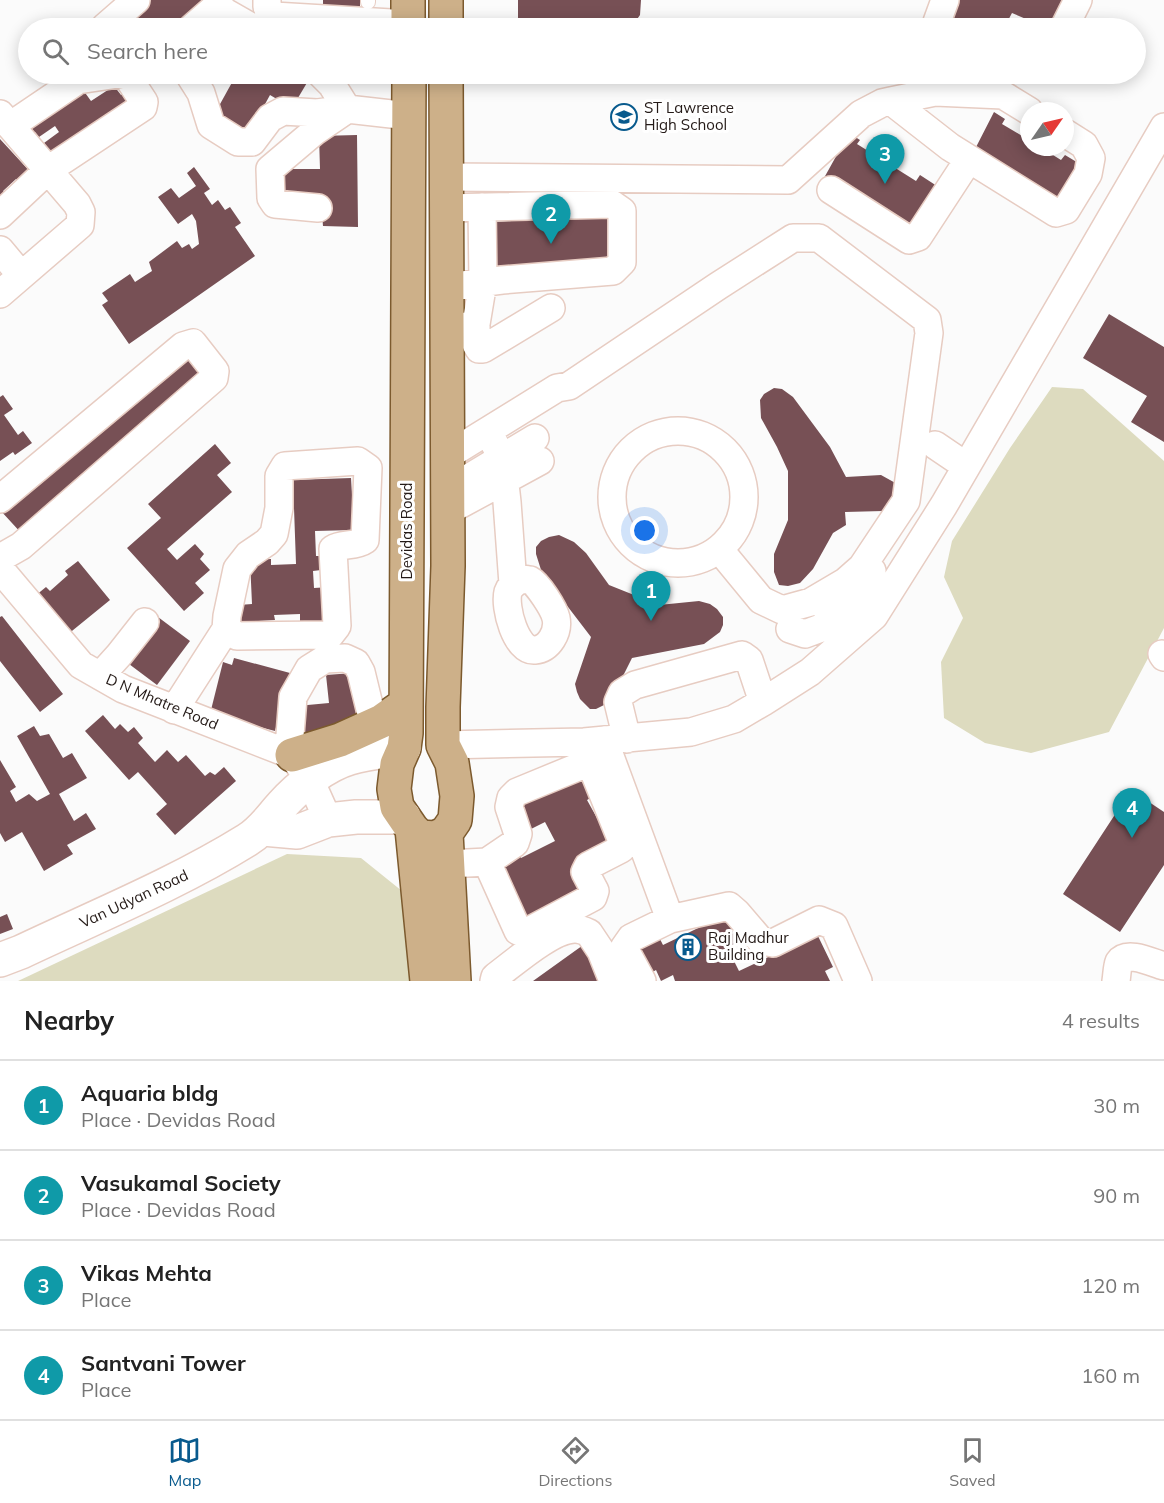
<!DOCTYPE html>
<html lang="en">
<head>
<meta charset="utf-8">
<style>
  body { margin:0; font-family:Mulish,sans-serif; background:#f6f6f6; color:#222 }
  .compass { position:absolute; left:1020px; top:102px; width:54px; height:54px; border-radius:50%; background:#fff; box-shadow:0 3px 15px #0003; rotate:56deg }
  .you { position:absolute; left:645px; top:531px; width:21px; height:21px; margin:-15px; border:4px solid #fff; border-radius:50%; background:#1a73e8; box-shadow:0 0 0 9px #1a73e833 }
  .badge { display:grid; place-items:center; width:39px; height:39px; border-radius:50%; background:#085a8d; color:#fff; font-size:20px; font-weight:700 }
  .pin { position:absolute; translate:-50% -50px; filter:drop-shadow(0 2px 3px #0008) }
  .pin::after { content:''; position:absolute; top:32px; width:21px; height:18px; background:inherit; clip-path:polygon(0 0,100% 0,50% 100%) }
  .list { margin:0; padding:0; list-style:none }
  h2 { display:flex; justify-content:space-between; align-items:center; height:78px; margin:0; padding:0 24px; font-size:26px }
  h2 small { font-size:20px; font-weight:400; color:#767676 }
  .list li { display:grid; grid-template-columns:39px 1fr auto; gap:18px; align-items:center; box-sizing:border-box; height:90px; padding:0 24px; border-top:2px solid #e0e0e0 }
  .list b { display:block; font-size:22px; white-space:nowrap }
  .list p { margin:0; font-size:20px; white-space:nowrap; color:#767676 }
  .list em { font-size:20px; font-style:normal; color:#767676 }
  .icon { flex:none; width:33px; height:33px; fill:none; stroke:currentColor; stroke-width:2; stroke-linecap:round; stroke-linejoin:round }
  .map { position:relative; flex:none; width:1164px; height:981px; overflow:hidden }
  .search { position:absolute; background:#fff; box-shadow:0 3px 15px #0003; left:18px; right:18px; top:18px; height:66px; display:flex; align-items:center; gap:15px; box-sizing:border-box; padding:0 21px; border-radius:33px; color:#767676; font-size:22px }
  .sheet { height:438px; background:#fff }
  nav { display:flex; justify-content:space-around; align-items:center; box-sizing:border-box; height:84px; border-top:2px solid #e0e0e0; background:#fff; font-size:16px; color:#767676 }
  nav a { display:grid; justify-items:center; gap:3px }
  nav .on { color:#085a8d }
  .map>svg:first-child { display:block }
  .green { fill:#dddbbf }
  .building { fill:#775055 }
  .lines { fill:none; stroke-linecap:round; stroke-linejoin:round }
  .service-casing { stroke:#e7ccc2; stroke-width:16 }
  .minor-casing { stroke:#e7ccc2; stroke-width:30 }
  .tertiary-casing { stroke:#e7ccc2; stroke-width:36 }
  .primary-casing { stroke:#7c5a2e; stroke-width:36 }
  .service { stroke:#fff; stroke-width:14 }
  .minor { stroke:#fff; stroke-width:27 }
  .tertiary { stroke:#fff; stroke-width:33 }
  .primary { stroke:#cdb089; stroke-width:33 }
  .labels { text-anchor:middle; stroke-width:6; stroke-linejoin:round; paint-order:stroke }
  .poi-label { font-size:15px; fill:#241a17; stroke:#fff; text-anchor:start }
  .street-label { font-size:15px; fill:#241a17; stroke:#fff }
</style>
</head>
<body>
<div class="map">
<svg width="1164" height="981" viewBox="0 0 1164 981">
  <rect width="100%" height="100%" fill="#fbfbfb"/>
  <path class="green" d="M1052,387L1083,389L1164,461V628L1109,732L1031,753L985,743L944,718L941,662L963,618L944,577L952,541L1010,448Z
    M287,854L361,858L402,891L413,981H18Z"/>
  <path class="building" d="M148,0H207L180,26L176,22L168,28H115Z
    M323,0H360V13L323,12Z
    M518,0H641L640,15L631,28H518Z
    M955,0H1072L1059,28H1047L1012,13L1004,28H951L944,25Z
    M229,74H307L311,76L292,108L270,95L247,137L214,115L235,77Z
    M78,83L91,101L114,86L121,95L127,91L137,105L55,157L44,143L59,132L55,126L39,137L35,132L28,136L19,124Z
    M994,112L1005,119L1002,124L1029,140V147H1040L1061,160L1065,155L1085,167L1061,205L973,153Z
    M849,133L860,140L857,144L916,181L920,175L940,188L912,233L824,178Z
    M357,135L358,227L323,226L321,203L283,201L284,169H320L319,136Z
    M0,139L34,176L23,187L16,179L3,191L10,199L0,208Z
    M194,167L210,189L204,193L212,205L218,200L225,210L230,207L241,223L235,227L255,256L129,344L102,305L108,301L102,293L130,274L135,282L152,271L149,262L177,241L182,248L189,244L192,249L199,244L196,221L192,214L178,224L158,197L171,188L179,198L196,186L187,173Z
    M608,215L607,266L495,274L494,222Z
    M1109,314L1164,347V442L1131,422L1147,396L1083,358Z
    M188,349L207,370L23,535L0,510Z
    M774,388L782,389L793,397L830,447L846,477L881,475L899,485L891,506L883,511L845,512L846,525L833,533L813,569L800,583L788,586L779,585L774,572V554L788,520V471L777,447L761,418L760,400L764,394Z
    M3,395L13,409L4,415L18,435L23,431L32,443L15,455L13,452L0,461V397Z
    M215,444L231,463L217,475L232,492L167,549L177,560L195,544L204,554L200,559L210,570L195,583L204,593L184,611L127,548L161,518L148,504Z
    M351,478L354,530L315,531L316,556H320L321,570L313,571L314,588L330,587L332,626L300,627V614L274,615L275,620L240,622L239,605L252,604L250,560L271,559V565L296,564L293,480Z
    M559,535L574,542L586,553L609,585L659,605L699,601L710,604L717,609L723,617V625L720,632L704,644L632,658L617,688L611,698L604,705L596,709H590L580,699L577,692L575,684L591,637L542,573L536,554V547L541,541L549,537Z
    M78,561L110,600L67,635L35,596L46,587L50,591L68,575L65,571Z
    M2,616L63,694L40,712L0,661V617Z
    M158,617L190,641L157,685L125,661Z
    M234,658L290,673L275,731L210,714L223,662L232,665Z
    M353,673L358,728L299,733L297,706L329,703L326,675Z
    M103,715L115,729L120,724L128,732L134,727L143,738L138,743L155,762L167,750L178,762L186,755L205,776L210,772L215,775L224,767L236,781L175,835L156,814L167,804L138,772L129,780L85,731Z
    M34,726L40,736L49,734L63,758L72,753L87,778L59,794L74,821L86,813L96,829L67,845L73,854L44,871L22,832L5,842L0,833V760L16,787L10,791L16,802L29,794L37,801L50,794L17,736Z
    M585,773L596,795L587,800L597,818L602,816L617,845L576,866L590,895L527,927L493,868L519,854L521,858L555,841L545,822L531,829L516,801Z
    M1131,790L1164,812V865L1120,932L1063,894Z
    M7,914L13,929L0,934V917Z
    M725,915L738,942L732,945L736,953L731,955L739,971L817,934L833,967L825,971L830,981H675L673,975L661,981L656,970L651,973L640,949L660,939L663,945Z
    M586,943L603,981H533Z"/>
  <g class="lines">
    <defs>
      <path id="service" d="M368,0V2"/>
      <path id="minor" d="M267,0V7L274,16L408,24
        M216,7L253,28
        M105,28V27L136,0
        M192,28L216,7L219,0
        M940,28L937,22L945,0
        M1064,28L1078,0
        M189,74L201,93L211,125L238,142H252L270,118L283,111L317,113L347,109
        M321,74L332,85L347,109L409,116
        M891,101L950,147L1056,213L1066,210L1088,174L1091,158L1084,145L1065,133
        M0,114L77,204L81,212L80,225L0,294
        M446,177L788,180L861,114L882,103L891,101L935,92L1003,95L1029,111
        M831,190L909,240L918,237L969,159
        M318,208L275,204L271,198L270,169L315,131L343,112
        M446,208L612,204L622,211V262L613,271L502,280L447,287
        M0,215L48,170L143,107L144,102L127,76L118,74L78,80L10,126
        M0,250L21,275
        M476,324V344L479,349H483L551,308
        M446,329L476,324L483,282L482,207
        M612 497a66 66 0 1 1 132 0a66 66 0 1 1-132 0Z
        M488,431L502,458L507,502L513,584
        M935,445L966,466
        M447,456L557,388L569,386L718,286L793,238H819L927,320L929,333L906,501L862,567L845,582L811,602L782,610L761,600L719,549
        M447,491L535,438
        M0,499L183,346L193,343L215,371L214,378L21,546L0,558
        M448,511L540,461
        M0,569L81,665L123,689L292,755L310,780L328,820
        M520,579C522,579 528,580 530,580C538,584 554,609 556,618C559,632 549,649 535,650C516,652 504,607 508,592C510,586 515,583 520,579Z
        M790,629L805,634L821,628L857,595L872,571
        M1162,654L1164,657
        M100,676L119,655L145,622
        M174,710L226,629L227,616L237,569L248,555L267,542L274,534L279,508V476L285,466L358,461L368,468L365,540C355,547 342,543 333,549L337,626L330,635L237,636L226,629
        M627,739L618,702L622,693L635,685L742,655L749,660L763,702
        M604,740L670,919L631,938L624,948L642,981
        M443,745L584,742L691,732L734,719L763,702L810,672L874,616L944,505L1164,127
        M292,755L290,735L293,697L309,669L325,659L345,658L356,663L361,672L378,742
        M448,864L487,862L515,843L518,834L509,807L511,798L517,792L590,762L622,841L621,849L588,866L585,872L595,891L593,897L527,932L518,931L487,862
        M670,919L729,906L737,913L761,941L773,943L819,920L834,926L858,981
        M494,981L495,977C514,963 552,929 575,929C580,929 585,931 589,933L601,951L613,981
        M1116,981C1117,975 1117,967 1119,962C1127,950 1153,963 1164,966"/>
      <path id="tertiary" d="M263,829L297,832L328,820L356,817H404
        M0,960L21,952C97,916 176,884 247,840C262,831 271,817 282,805C299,786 326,765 350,758C367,753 386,751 404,748"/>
      <path id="primary" d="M408,0V28
        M446,28V0
        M409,74L406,733L404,748L397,764L394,789L397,807L412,829L420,837L435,838L446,833
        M446,74L448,566L443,707V745L452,763L457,796L455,820L446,833L454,981
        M292,755L340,740L382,721L406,704
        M412,829L427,981"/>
    </defs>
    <use href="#service" class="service-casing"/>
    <use href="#minor" class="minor-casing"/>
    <use href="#tertiary" class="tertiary-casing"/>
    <use href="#primary" class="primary-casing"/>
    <use href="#service" class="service"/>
    <use href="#minor" class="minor"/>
    <use href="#tertiary" class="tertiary"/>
    <use href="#primary" class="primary"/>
  </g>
  <defs>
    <symbol id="school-ring" viewBox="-11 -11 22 22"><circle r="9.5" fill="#fff" stroke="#085a8d" stroke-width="1.5"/><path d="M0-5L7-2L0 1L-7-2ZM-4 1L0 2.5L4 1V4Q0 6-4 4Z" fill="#085a8d"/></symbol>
    <symbol id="building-ring" viewBox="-11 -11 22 22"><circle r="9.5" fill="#fff" stroke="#085a8d" stroke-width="1.5"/><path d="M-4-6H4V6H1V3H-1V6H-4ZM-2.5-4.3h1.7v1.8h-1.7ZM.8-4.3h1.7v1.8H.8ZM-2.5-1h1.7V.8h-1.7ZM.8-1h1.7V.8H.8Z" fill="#085a8d"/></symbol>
  </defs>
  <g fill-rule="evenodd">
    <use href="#school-ring" x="609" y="102" width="30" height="30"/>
    <use href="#building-ring" x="673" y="932" width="30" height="30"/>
  </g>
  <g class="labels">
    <g class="poi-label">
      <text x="644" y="113">ST Lawrence<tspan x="644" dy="17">High School</tspan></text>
      <text x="708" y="943">Raj Madhur<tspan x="708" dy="17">Building</tspan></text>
    </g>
    <g class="street-label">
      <text transform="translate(407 531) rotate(-90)" y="5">Devidas Road</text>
      <text transform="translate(162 702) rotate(23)" y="5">D N Mhatre Road</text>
      <text transform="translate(134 899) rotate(-25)" y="5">Van Udyan Road</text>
    </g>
  </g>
</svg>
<svg class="compass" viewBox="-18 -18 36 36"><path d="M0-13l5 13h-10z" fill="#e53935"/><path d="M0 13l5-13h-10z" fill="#767676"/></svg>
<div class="you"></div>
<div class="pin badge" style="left:651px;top:621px;background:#0f9aa8">1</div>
<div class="pin badge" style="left:551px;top:244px;background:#0f9aa8">2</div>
<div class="pin badge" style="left:885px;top:184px;background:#0f9aa8">3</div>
<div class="pin badge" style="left:1132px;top:838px;background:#0f9aa8">4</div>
<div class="search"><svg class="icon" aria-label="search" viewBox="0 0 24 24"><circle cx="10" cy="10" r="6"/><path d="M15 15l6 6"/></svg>Search here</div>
</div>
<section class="sheet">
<h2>Nearby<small>4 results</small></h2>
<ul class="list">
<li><span class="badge" style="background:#0f9aa8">1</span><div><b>Aquaria bldg</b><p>Place · Devidas Road</p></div><em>30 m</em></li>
<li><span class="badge" style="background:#0f9aa8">2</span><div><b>Vasukamal Society</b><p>Place · Devidas Road</p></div><em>90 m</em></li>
<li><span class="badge" style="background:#0f9aa8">3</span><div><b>Vikas Mehta</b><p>Place</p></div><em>120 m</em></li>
<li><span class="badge" style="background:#0f9aa8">4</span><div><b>Santvani Tower</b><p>Place</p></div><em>160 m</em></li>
</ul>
</section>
<nav>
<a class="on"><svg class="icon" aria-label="map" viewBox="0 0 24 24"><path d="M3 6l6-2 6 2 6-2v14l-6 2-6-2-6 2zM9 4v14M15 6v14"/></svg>Map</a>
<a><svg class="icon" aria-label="directions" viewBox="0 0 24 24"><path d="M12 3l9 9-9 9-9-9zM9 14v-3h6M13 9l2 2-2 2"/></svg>Directions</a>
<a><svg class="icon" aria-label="saved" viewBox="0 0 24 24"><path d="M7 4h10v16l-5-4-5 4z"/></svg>Saved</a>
</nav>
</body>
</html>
